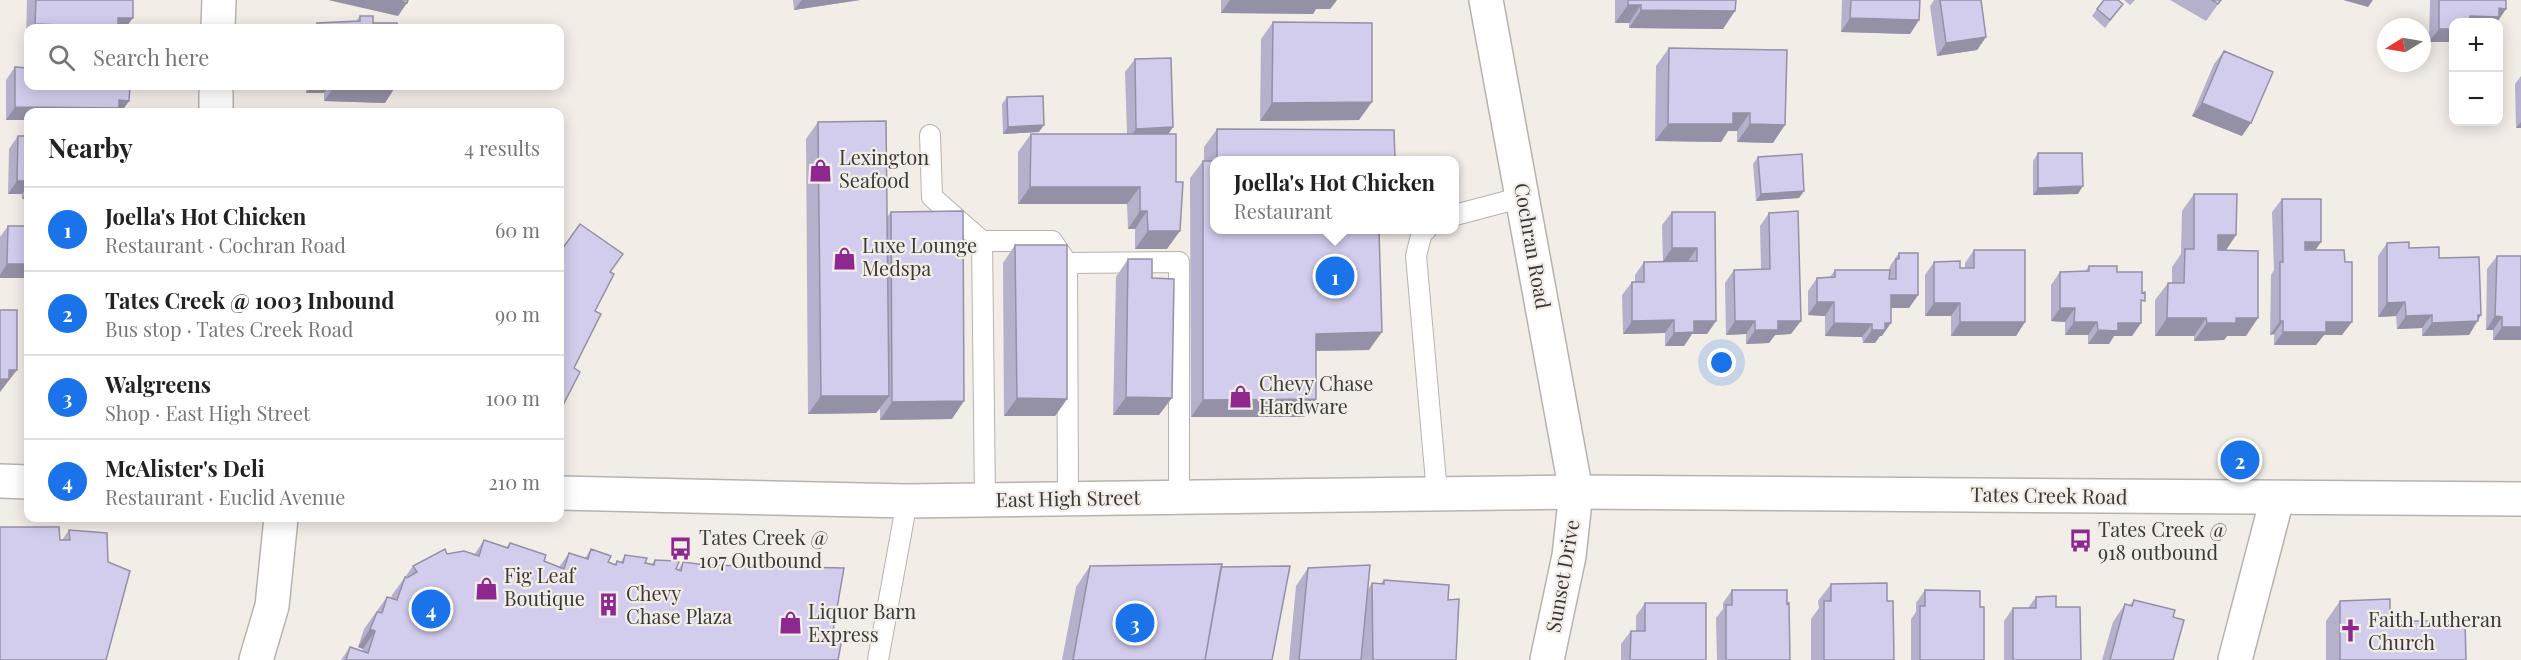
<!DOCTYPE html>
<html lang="en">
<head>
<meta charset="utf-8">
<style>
  body { margin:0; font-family:"Playfair Display",serif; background:#f6f6f6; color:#222 }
  .controls { position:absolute; right:18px; top:18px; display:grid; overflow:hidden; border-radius:12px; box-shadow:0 3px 15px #0003 }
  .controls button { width:54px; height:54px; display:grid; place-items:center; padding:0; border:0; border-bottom:2px solid #e0e0e0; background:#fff; color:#222; font:30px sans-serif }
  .compass { position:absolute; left:2377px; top:18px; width:54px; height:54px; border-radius:50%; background:#fff; box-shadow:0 3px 15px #0003; rotate:259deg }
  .you { position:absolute; left:1722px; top:363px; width:21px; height:21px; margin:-15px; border:4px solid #fff; border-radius:50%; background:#1a73e8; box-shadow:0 0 0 9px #1a73e833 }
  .badge { display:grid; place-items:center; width:39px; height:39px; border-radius:50%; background:#1a73e8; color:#fff; font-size:20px; font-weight:700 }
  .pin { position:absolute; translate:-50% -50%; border:3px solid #fff; box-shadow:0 2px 6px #0006 }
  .popup { position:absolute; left:1210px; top:156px; width:249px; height:78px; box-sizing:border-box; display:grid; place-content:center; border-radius:12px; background:#fff; filter:drop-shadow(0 2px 4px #0005); font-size:20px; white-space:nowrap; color:#767676 }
  .popup b { font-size:22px; color:#222 }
  .popup::after { content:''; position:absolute; left:50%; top:100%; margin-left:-12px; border:12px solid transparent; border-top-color:#fff }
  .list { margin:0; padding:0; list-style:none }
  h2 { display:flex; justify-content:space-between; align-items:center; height:78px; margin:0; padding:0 24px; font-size:26px }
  h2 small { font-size:20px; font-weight:400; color:#767676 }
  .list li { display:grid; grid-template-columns:39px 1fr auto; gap:18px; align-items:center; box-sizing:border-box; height:84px; padding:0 24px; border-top:2px solid #e0e0e0 }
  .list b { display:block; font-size:22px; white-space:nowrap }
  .list p { margin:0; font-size:20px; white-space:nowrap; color:#767676 }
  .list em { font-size:20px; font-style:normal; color:#767676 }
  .icon { flex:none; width:33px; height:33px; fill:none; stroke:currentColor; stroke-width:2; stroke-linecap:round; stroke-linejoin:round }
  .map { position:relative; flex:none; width:2521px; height:660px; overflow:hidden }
  .search { position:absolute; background:#fff; box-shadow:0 3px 15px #0003; left:24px; top:24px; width:540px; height:66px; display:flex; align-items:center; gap:15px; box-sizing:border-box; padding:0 21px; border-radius:12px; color:#767676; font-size:22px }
  .panel { position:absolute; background:#fff; box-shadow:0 3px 15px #0003; left:24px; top:108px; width:540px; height:414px; border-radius:12px }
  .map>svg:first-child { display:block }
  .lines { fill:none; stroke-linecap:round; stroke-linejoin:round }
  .service-casing { stroke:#b8b2ad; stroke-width:22 }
  .minor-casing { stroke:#b8b2ad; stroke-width:36 }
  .tertiary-casing { stroke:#b8b2ad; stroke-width:36 }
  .secondary-casing { stroke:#b8b2ad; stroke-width:36 }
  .primary-casing { stroke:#b8b2ad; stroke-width:36 }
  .service { stroke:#fff; stroke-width:20 }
  .minor { stroke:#fff; stroke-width:33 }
  .tertiary { stroke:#fff; stroke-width:33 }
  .secondary { stroke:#fff; stroke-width:33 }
  .primary { stroke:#fff; stroke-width:33 }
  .wall { fill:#b5b0cc }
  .shaded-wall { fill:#9490a6 }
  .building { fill:#d3cded; stroke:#9490a6; stroke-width:1.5 }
  .labels { text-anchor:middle; stroke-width:4.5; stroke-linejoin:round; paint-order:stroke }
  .poi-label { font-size:20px; fill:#3b3937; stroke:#f3ede8; text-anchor:start }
  .street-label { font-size:20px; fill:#3b3937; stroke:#f3ede8 }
</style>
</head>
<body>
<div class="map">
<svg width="2521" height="660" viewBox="0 0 2521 660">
  <rect width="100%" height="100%" fill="#f3ede8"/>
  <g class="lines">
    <defs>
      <path id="service" d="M930,135L932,197L982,241
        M1455,215L1523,197
        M1426,230L1422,232L1416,256L1437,493
        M1067,263L1068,499
        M985,500L982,241H1052L1067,263L1179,262V497
        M878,660L907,501"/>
      <path id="minor" d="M1486,0L1576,492L1569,556L1547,660
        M2235,660L2277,499"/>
      <path id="tertiary" d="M218,28L219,0
        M216,86V112"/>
      <path id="secondary" d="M256,660L272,606L281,518"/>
      <path id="primary" d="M0,481L28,482
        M560,493L907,501L1576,492L2521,499"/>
    </defs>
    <use href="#service" class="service-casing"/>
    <use href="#minor" class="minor-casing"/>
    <use href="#tertiary" class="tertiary-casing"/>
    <use href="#secondary" class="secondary-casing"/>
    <use href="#primary" class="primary-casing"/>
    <use href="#service" class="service"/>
    <use href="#minor" class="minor"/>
    <use href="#tertiary" class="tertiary"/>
    <use href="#secondary" class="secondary"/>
    <use href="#primary" class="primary"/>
  </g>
  <path class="wall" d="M27,0H133V18L125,28H28V38H26Z
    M793,0H860L794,10Z
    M1221,0H1337L1330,9H1316L1313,14L1221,13Z
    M1615,0H1736L1723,29L1629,28V23H1615Z
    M1842,0H1920L1919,20L1910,34L1841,32Z
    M1934,0H1981L1986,37L1977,50L1937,56L1930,6Z
    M2124,0H2135L2130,5Z
    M2170,0H2221L2206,21Z
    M2430,0H2506V9L2497,22H2454V42H2429Z
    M2123,4L2105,28L2092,16L2097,9Z
    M360,16L373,23L397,28H312L317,23L356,21Z
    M1273,22L1359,120L1260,121L1261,39Z
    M1669,48L1787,50L1773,143L1737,142V131H1728L1721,142L1655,141L1656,66Z
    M2224,51L2242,136L2192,116L2214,64Z
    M1135,59L1173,127L1168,134L1167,249H1135V229H1128L1127,204H1018V152L1031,134H1127L1125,72Z
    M15,67L129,101L121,112H28V120H6V80Z
    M2521,76V128H2516L2515,84Z
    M306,86H394L385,103L324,101V93H306Z
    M1007,97L1039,132L1003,134L1002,104Z
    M818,122L887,217L891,212L952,419L880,420V409L876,413L808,414L806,139Z
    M28,129V199H22V194H8L9,149L18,136H23Z
    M1217,129L1395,160H1215L1369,350L1316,351L1304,417H1191L1190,178L1203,161H1204V147Z
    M2038,153L2078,194L2033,195V161Z
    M1758,157L1804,191L1799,198L1756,201L1753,164Z
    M2194,194L2236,235L2226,250L2246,336H2227L2224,340L2194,341V336H2155V300L2168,283H2172V267L2181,254L2182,211Z
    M2282,199L2316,250L2342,335H2324L2316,345H2274V334L2270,335L2271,275L2274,270L2272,212Z
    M1672,212H1715L1716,321L1707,334H1692L1684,346H1665V333L1623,334L1622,295L1632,282H1635V275L1644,262H1663L1662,225Z
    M1769,213L1791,334L1775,335L1769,343L1746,344V334L1726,335L1725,283L1734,270L1761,269L1760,226Z
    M28,214V283H26V278H0V237L8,226H27V216Z
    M2387,243L2439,258L2481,315L2469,335L2422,336V328L2397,329L2396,316L2378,317V256Z
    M1015,245L1067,399L1055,416H1004L1003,263Z
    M1974,250L2025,322L2016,336H1951V316H1925V275L1934,262L1960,268H1965V263Z
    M560,252L611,272L595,311L574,368L563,405L560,410Z
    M1899,253L1918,295L1909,308H1891L1882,336H1880L1875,343H1863L1862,337L1825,336V316L1808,315V291L1817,278L1830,277L1835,270H1889L1890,266Z
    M2497,256L2521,340H2493V330H2486L2487,269Z
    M1128,259L1152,278L1159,415H1113L1116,277Z
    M2089,266L2117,272L2141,306V323L2132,336H2114L2109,344H2088V335H2065V322L2051,321V285L2060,272L2085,271Z
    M69,530L106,660L60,540H62Z
    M484,540L506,548L510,543L544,561L559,567L569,553L585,558L591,549L608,562L615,564L617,561L621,562L625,555L652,564L655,560L678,570L683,562L833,631L838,660H341L350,647L362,651L363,649L358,647L364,629L387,597L391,598L392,595L413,566L447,554L474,555Z
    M1090,566L1221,567L1272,660H1062L1076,587Z
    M1308,568L1368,589L1372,583H1381L1384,580L1448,600L1456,660H1289L1296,586Z
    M1831,584L1887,601L1894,660H1811V619L1819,608L1818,601Z
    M1732,590L1790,660H1717L1716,618L1723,609V603Z
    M1925,590L1980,607L1984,660H1911V619L1916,612V603Z
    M2036,597L2056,607L2081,660H2004V621L2013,608H2028Z
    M2134,600L2173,617V660H2102L2113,622L2125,604L2130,605Z
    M2340,601L2390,621L2466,660H2326V621Z
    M1645,603L1706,660H1621V644L1631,631H1636V616Z"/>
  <path class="shaded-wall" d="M328,0H396L407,3L398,16Z
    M802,0H860L794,10Z
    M1230,0H1337L1330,9H1316L1313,14L1221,13Z
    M2343,0H2373L2368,7Z
    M1628,5H1641L1629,23H1615Z
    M2499,8L2506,9L2497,22H2465L2470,16Z
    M1641,10L1735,11L1723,29L1629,28Z
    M118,18H133L125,28H32L35,24Z
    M1850,18L1919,20L1910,34L1841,32Z
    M2439,29H2454V42H2429Z
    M1986,37L1977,50L1937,56L1946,43Z
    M311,86H329L324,93H306Z
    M333,88L394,89L385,103L324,101Z
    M119,100L129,101L121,112H28V120H6L15,107Z
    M1372,102L1359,120L1260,121L1272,103Z
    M2202,103L2251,123L2242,136L2192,116Z
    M1733,113H1750L1737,131H1728L1721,142L1655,141L1668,124Z
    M2521,122V128H2516Z
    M1750,124L1785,125L1773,143L1737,142Z
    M1044,125L1039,132L1003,134L1008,127Z
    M1173,127L1164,141L1127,142L1136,129Z
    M17,181H28V185L22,194H8Z
    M2083,186L2078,194L2033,195L2038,188Z
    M1030,187H1140L1127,204H1018Z
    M28,189V199H22Z
    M1804,191L1799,198L1756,201L1761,194Z
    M1140,211H1147L1135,229H1128Z
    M1148,231H1180L1167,249H1135Z
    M2218,235H2236L2224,253L2206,252Z
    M2305,242H2321L2312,255H2295Z
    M1672,248H1697L1688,261L1663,262Z
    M7,264H28V274L26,278H0V275Z
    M1891,295H1918L1909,308H1882Z
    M1817,302H1834L1825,316L1808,315Z
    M2405,302L2396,316L2378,317L2387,303Z
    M1934,303H1960L1951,316H1925Z
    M2060,308H2075L2065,322L2051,321Z
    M2432,315L2422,328L2397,329L2406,316Z
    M2478,315H2481L2469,335L2422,336L2432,323Z
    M2495,316L2502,317L2493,330H2486Z
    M2167,318H2206L2194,336H2155Z
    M2236,318H2258L2246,336H2227L2224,340L2194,341L2207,323Z
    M1674,320L1665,333L1623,334L1632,321Z
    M1694,321H1716L1707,334H1692L1684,346H1665L1674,333Z
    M1735,321H1755L1746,334L1726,335Z
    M1778,321H1801L1791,334L1775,335L1769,343L1746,344L1755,330Z
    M2280,321H2283L2274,334L2270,335Z
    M1960,322H2025L2016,336H1951Z
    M2074,322H2097L2088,335H2065Z
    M2326,322H2352L2342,335H2324L2316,345H2274L2283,332Z
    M1834,323L1872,324L1862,337L1825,336Z
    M1885,323H1891L1882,336H1880L1875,343H1863L1872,330Z
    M2118,323H2141L2132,336H2114L2109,344H2088L2098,330Z
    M2502,327H2521V340H2493Z
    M1382,332L1369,350L1303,351L1316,334Z
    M9,370H17L0,392V379Z
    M821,396H889L876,413L808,414Z
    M1126,397L1172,398L1159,415H1113Z
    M1017,398L1067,399L1055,416H1004Z
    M1316,399L1304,417H1191L1203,400Z
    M964,401L952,419L880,420L892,402Z
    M370,629L375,631L363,649L358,647Z"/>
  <path class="building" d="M36,0H133V18H118V27L35,24Z
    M396,0H408L407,3Z
    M1628,0H1736L1735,11L1641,10V5H1628Z
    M1851,0H1920L1919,20L1850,18Z
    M1940,0H1981L1986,37L1946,43Z
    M2104,0H2118L2123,4L2110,20L2097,9Z
    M2212,0H2221L2218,4Z
    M2439,0H2506V9L2499,8V17L2470,16L2469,22H2454V29H2439Z
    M360,16H373V23H397V28H316L317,23L360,21Z
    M1273,22L1372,23V102L1272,103Z
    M560,35H562L560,52Z
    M1669,48L1787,50L1785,125L1750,124V113H1733V124H1668Z
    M2224,51L2273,72L2251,123L2202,103Z
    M1171,58L1173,127L1136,129L1135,59Z
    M15,67L28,68V86H130L129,101L119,100V108L15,107Z
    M333,86H394V89L333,88Z
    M1043,96L1044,125L1008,127L1007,97Z
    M372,110L373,112H360Z
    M886,121L889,396H821L818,122Z
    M1217,129L1394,130L1395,160H1217Z
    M1031,134H1176V182H1183L1180,231H1148L1147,211H1140V187H1030Z
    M18,136H28V181H17Z
    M2038,153H2082L2083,186L2038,188Z
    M1802,154L1804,191L1761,194L1758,157Z
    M1203,161H1215V230H1379L1382,332L1316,334V399L1203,400Z
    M2194,194H2237L2236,235H2218V250L2258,251V318H2236V323H2207L2206,318H2167L2168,283H2184L2185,249H2194Z
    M2282,199H2321V242H2305V250H2344L2345,262H2352V322H2326V332H2283V321H2280V262H2283Z
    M963,211L964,401L892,402L891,212Z
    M1798,211L1801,321H1778V330H1755V321H1735L1734,270L1770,269L1769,213Z
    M1672,212H1715L1716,321H1694V332L1674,333V320L1632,321V282H1644V262L1697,261V248H1672Z
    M580,224L623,254L610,272L614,274L595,311L601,314L574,368L580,372L563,405L560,403V252Z
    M8,226H28V264H7Z
    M2409,242V248L2439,247V258L2479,257L2481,315H2478V321L2432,323V315L2406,316L2405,302L2387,303V243Z
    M1015,245H1067V399L1017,398Z
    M1974,250H2025V322H1960V303H1934V262L1960,261V268H1974Z
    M1899,253H1918V295H1891V323H1885V330H1872V324L1834,323V302H1817V278L1835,277V270H1890L1889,279H1896V259H1899Z
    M2497,256H2521V327H2502V317L2495,316Z
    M1128,259H1152V278L1174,279L1172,398L1126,397Z
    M2089,266H2117V272H2142V293L2145,292V301L2141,300V323H2118V331L2098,330L2097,322H2074L2075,308H2060V272L2089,271Z
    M0,310H17V370H9V379H0Z
    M0,527H59L60,540H70L69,530L107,533L108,562L130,571L106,660H0Z
    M484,540L508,548L510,543L546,555L544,561L564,569L569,553L588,559L591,549L611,556L608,562L616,565L617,561L623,563L625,555L647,558L645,563L654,565L655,560L676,561L679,562L676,569L681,571L683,562L706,565L844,568L833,631L843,633L838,660H346L350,647L368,653L375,631L370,629L377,612L382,613L387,597L397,600L405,577L407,578L417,572L413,566L445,549L447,554L464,551L479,556Z
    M1222,564L1205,660H1073L1090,566Z
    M1370,565L1361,660H1299L1308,568Z
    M1290,566L1272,660H1205L1221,567Z
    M1384,580L1449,585L1448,600L1459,599L1456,660H1373L1372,583L1384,584Z
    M1887,583V601H1893L1894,660H1824V601H1831V584Z
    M1732,590H1787V604L1789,603L1790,660H1726V605H1732Z
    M1925,590L1980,591V607H1984V660H1920V606H1925Z
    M2056,596V607H2080L2081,660H2013V608H2036V597Z
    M2390,599V621H2465L2466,660H2340V601Z
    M2134,600L2175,610L2173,617L2184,620L2173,660H2110L2125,604L2132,606Z
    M1645,603H1706V660H1630L1631,631H1645Z"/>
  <defs>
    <symbol id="shop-bare" viewBox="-9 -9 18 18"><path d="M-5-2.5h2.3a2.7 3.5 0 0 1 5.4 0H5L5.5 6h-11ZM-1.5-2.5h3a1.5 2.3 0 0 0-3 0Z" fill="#8d288f" stroke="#f3ede8" stroke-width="2.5" paint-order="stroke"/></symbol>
    <symbol id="bus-bare" viewBox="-9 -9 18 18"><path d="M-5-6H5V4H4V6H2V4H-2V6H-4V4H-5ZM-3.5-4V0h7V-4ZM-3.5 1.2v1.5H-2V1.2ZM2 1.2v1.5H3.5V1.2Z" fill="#8d288f" stroke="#f3ede8" stroke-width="2.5" paint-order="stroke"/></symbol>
    <symbol id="building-bare" viewBox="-9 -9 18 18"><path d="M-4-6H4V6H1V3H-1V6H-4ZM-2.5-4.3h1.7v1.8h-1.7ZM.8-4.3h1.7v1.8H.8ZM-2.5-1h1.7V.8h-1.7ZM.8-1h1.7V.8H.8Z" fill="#8d288f" stroke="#f3ede8" stroke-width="2.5" paint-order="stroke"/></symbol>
    <symbol id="church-bare" viewBox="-9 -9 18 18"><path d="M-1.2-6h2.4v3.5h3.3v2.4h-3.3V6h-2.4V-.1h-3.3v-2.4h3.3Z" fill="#8d288f" stroke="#f3ede8" stroke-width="2.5" paint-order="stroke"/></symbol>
  </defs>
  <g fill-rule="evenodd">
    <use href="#shop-bare" x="804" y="154" width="33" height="33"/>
    <use href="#shop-bare" x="828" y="242" width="33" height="33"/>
    <use href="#shop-bare" x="1224" y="380" width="33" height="33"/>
    <use href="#bus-bare" x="2064" y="524" width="33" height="33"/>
    <use href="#bus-bare" x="664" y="532" width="33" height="33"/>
    <use href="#shop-bare" x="470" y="572" width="33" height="33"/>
    <use href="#building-bare" x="592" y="588" width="33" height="33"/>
    <use href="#shop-bare" x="774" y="606" width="33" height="33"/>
    <use href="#church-bare" x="2334" y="614" width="33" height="33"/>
  </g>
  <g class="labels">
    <g class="poi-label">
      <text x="839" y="165">Lexington<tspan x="839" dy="23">Seafood</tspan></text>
      <text x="862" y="253">Luxe Lounge<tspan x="862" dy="23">Medspa</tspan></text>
      <text x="1259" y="391">Chevy Chase<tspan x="1259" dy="23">Hardware</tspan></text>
      <text x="2098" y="537">Tates Creek @<tspan x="2098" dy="23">918 outbound</tspan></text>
      <text x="699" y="545">Tates Creek @<tspan x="699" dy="23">107 Outbound</tspan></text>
      <text x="504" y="583">Fig Leaf<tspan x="504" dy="23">Boutique</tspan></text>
      <text x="626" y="601">Chevy<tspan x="626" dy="23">Chase Plaza</tspan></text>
      <text x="808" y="619">Liquor Barn<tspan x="808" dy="23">Express</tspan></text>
      <text x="2368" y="627">Faith Lutheran<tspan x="2368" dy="23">Church</tspan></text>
    </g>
    <g class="street-label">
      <text transform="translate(1532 246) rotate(80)" y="7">Cochran Road</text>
      <text transform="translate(2049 496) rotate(1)" y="7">Tates Creek Road</text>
      <text transform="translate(1068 499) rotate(-1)" y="7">East High Street</text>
      <text transform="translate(1563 576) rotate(-80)" y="7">Sunset Drive</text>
    </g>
  </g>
</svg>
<div class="controls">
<button>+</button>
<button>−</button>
</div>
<svg class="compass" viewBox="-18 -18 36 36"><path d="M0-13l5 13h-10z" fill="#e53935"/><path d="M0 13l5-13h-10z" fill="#767676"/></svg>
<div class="you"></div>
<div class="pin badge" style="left:1335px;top:276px">1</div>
<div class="popup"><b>Joella's Hot Chicken</b>Restaurant</div>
<div class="pin badge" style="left:2240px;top:460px">2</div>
<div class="pin badge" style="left:1135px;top:623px">3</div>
<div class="pin badge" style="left:431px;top:609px">4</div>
<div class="search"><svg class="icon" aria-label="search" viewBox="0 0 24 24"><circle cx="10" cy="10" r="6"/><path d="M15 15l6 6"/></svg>Search here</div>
<section class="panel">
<h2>Nearby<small>4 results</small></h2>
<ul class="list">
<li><span class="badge">1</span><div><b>Joella's Hot Chicken</b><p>Restaurant · Cochran Road</p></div><em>60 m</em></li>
<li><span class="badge">2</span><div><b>Tates Creek @ 1003 Inbound</b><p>Bus stop · Tates Creek Road</p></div><em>90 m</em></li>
<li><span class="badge">3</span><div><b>Walgreens</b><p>Shop · East High Street</p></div><em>100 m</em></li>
<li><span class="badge">4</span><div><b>McAlister's Deli</b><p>Restaurant · Euclid Avenue</p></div><em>210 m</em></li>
</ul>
</section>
</div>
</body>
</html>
